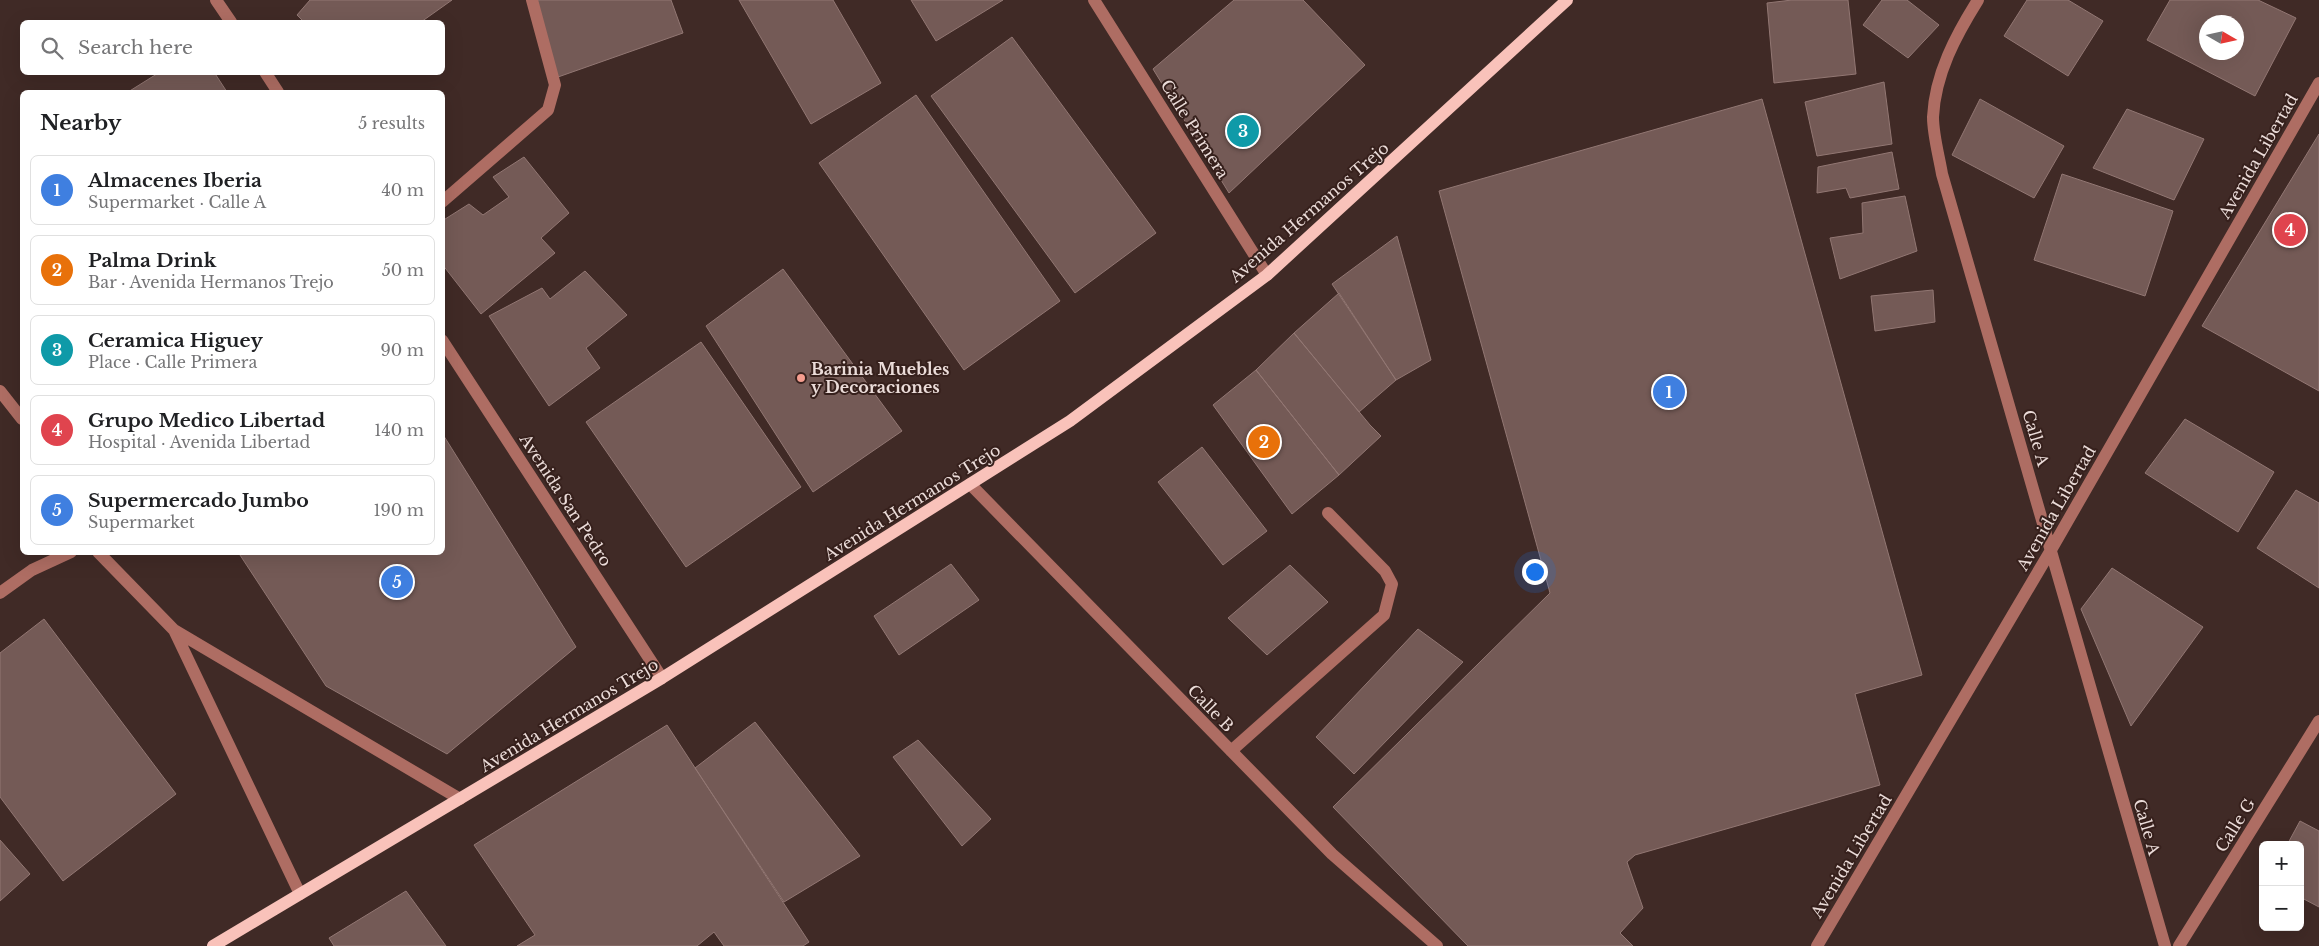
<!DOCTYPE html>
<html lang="en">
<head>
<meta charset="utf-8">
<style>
  body { margin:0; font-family:"Libre Baskerville",serif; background:#f2f2f2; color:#202124 }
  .controls { position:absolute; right:15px; bottom:15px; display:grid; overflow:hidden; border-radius:8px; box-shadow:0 5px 20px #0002 }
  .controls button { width:45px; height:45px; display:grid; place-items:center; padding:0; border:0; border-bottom:1px solid #e0e0e0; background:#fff; color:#202124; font:25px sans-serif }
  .compass { position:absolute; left:2199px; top:15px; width:45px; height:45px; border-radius:50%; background:#fff; box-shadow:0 5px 20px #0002; rotate:99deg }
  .you { position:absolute; left:1534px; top:571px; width:18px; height:18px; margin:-12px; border:4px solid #fff; border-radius:50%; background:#1a73e8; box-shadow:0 0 0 8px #1a73e833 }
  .badge { display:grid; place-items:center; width:32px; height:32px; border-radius:50%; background:#805954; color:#fff; font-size:16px; font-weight:700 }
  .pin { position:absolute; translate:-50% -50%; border:2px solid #fff; box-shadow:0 1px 5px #0006 }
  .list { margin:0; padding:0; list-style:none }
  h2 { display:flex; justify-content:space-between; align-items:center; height:65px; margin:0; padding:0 20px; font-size:21px }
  h2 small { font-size:16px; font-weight:400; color:#757577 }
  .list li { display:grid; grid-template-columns:32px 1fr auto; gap:15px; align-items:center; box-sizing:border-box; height:70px; margin:0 10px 10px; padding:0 10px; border:1px solid #e0e0e0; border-radius:8px }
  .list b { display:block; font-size:19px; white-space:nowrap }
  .list p { margin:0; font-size:16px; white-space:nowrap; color:#757577 }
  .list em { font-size:16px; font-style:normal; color:#757577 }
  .icon { flex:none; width:28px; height:28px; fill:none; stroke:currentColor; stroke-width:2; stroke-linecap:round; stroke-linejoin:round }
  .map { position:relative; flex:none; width:2319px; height:946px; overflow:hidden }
  .search { position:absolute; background:#fff; box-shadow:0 5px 20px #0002; left:20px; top:20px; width:425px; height:55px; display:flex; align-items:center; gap:12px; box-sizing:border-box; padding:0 18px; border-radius:8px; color:#757577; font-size:19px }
  .panel { position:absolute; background:#fff; box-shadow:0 5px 20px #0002; left:20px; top:90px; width:425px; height:465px; border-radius:8px }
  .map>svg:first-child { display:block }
  .building { fill:#745a56; stroke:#927773; fill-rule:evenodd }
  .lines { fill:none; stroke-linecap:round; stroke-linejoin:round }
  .minor { stroke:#ae6d63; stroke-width:12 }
  .major { stroke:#f9c2ba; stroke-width:12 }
  .poi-dot { fill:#f59d8f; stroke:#36201c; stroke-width:2 }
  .labels { text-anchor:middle; stroke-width:4; stroke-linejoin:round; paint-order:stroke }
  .street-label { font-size:16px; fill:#ebdcd9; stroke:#36201c }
  .poi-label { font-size:16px; font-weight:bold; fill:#ebdcd9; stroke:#36201c; text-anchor:start }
</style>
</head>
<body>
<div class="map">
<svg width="2319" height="946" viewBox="0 0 2319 946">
  <rect width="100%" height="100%" fill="#402a26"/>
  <path class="building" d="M310,0H452L421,22H304L297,15Z
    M532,0H671L683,33L558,77Z
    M739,0H833L881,83L811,124Z
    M911,0H1003L936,41Z
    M1234,0H1303L1365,65L1229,193L1153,69Z
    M1792,0H1848L1856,74L1774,83L1767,3Z
    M1882,0H1907L1939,25L1908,58L1863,25Z
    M2027,0H2068L2103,21L2068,76L2004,36Z
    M2170,0H2258L2296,18L2255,96L2147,40ZM2206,22H2236V52H2206Z
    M1012,37L1156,233L1075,293L931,96Z
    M160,72H214L227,92H128Z
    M1884,82L1892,144L1817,156L1805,102Z
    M916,95L1060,301L964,370L819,163Z
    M1762,99L1922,675L1855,694L1880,785L1635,855L1627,862L1643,908L1620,933L1633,946H1468L1333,807L1550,593L1439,191Z
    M1980,99L2064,146L2034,198L1952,155Z
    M2127,109L2204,139L2174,200L2093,168Z
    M2319,134V391L2202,326Z
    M1892,152L1899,189L1850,198L1846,188L1817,193L1818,167Z
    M524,157L569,213L541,238L555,253L481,314L442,264V221L469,204L483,215L509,197L493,177Z
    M2062,174L2173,211L2145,296L2034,260Z
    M1905,196L1917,251L1840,279L1830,238L1863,233L1862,203Z
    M1397,236L1431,360L1396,380L1332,284Z
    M783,269L902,431L813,492L706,326Z
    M585,271L627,315L586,348L600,368L549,406L489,316L542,288L550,299Z
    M1933,290L1935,322L1875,331L1871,296Z
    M1339,293L1396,380L1359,412L1294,333Z
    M1294,333L1370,425L1381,436L1339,475L1256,370Z
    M701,342L801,487L686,567L586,422Z
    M1256,370L1339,475L1292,514L1213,405Z
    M2185,419L2274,472L2238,532L2145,473Z
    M442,433L576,647L447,754L326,686L238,552H442Z
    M1202,447L1267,531L1223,565L1158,482Z
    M2296,490L2319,503V588L2257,548Z
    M951,564L979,600L899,655L874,616Z
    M1290,565L1328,602L1267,655L1228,618Z
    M2112,568L2203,627L2131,726L2081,609Z
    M44,619L176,794L63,881L0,797V653Z
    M1418,629L1463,662L1354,774L1316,737Z
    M755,722L860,856L784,902L695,768Z
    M667,725L809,942L803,946H724L714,932L697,946H517L535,935L474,845Z
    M918,740L991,819L962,846L893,757Z
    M2300,821L2319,831V907L2300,897V845H2287Z
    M0,840L30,874L0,901Z
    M406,891L446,946H334L329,938Z"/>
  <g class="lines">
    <path class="minor" d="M216,0L231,22
      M1094,0L1267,275
      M1978,0C1956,35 1935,74 1933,117C1933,135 1939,156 1942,174L2165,946
      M265,72L278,92
      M442,202L548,110L555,85L532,0
      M442,340L662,678
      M0,391L22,419
      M970,484L1332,854L1437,946
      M98,552L174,630L460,799
      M0,593L32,570L71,552
      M174,630L300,894
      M1231,751L1384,615L1392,584L1385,571L1328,513
      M1817,946L2051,550L2319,83
      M2179,946L2319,721"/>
    <path class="major" d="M213,946L662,678L1070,421L1267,275L1567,0"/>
  </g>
  <circle class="poi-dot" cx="801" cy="378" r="5"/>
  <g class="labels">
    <g class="street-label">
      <text transform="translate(1195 129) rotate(58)" y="6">Calle Primera</text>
      <text transform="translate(2258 156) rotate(-60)" y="6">Avenida Libertad</text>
      <text transform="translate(1309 212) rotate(-41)" y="6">Avenida Hermanos Trejo</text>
      <text transform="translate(2036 438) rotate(74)" y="6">Calle A</text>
      <text transform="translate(566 500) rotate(57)" y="6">Avenida San Pedro</text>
      <text transform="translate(912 502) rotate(-32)" y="6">Avenida Hermanos Trejo</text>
      <text transform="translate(2056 508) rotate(-60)" y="6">Avenida Libertad</text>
      <text transform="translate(1211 708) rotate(46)" y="6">Calle B</text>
      <text transform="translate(569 715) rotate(-31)" y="6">Avenida Hermanos Trejo</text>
      <text transform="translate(2235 825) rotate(-58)" y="6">Calle G</text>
      <text transform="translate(2147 827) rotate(74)" y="6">Calle A</text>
      <text transform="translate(1851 856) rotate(-59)" y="6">Avenida Libertad</text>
    </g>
    <g class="poi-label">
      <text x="811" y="375">Barinia Muebles<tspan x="811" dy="18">y Decoraciones</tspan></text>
    </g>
  </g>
</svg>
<div class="controls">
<button>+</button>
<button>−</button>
</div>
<svg class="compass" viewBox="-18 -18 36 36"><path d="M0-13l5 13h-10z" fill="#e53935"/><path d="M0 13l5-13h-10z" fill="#757577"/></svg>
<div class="you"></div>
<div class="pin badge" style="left:1669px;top:392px;background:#3f7fe0">1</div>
<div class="pin badge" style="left:1264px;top:442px;background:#e8710a">2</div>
<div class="pin badge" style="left:1243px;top:131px;background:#0f9aa8">3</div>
<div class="pin badge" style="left:2290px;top:230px;background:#e0444e">4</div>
<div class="pin badge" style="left:397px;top:582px;background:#3f7fe0">5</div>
<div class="search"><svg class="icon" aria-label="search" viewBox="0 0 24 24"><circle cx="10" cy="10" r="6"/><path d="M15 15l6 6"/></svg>Search here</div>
<section class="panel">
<h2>Nearby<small>5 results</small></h2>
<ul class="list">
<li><span class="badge" style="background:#3f7fe0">1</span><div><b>Almacenes Iberia</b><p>Supermarket · Calle A</p></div><em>40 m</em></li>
<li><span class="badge" style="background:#e8710a">2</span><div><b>Palma Drink</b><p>Bar · Avenida Hermanos Trejo</p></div><em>50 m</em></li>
<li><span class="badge" style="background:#0f9aa8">3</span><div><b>Ceramica Higuey</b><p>Place · Calle Primera</p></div><em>90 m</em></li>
<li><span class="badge" style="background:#e0444e">4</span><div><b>Grupo Medico Libertad</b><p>Hospital · Avenida Libertad</p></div><em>140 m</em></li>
<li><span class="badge" style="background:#3f7fe0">5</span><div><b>Supermercado Jumbo</b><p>Supermarket</p></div><em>190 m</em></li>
</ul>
</section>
</div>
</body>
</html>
